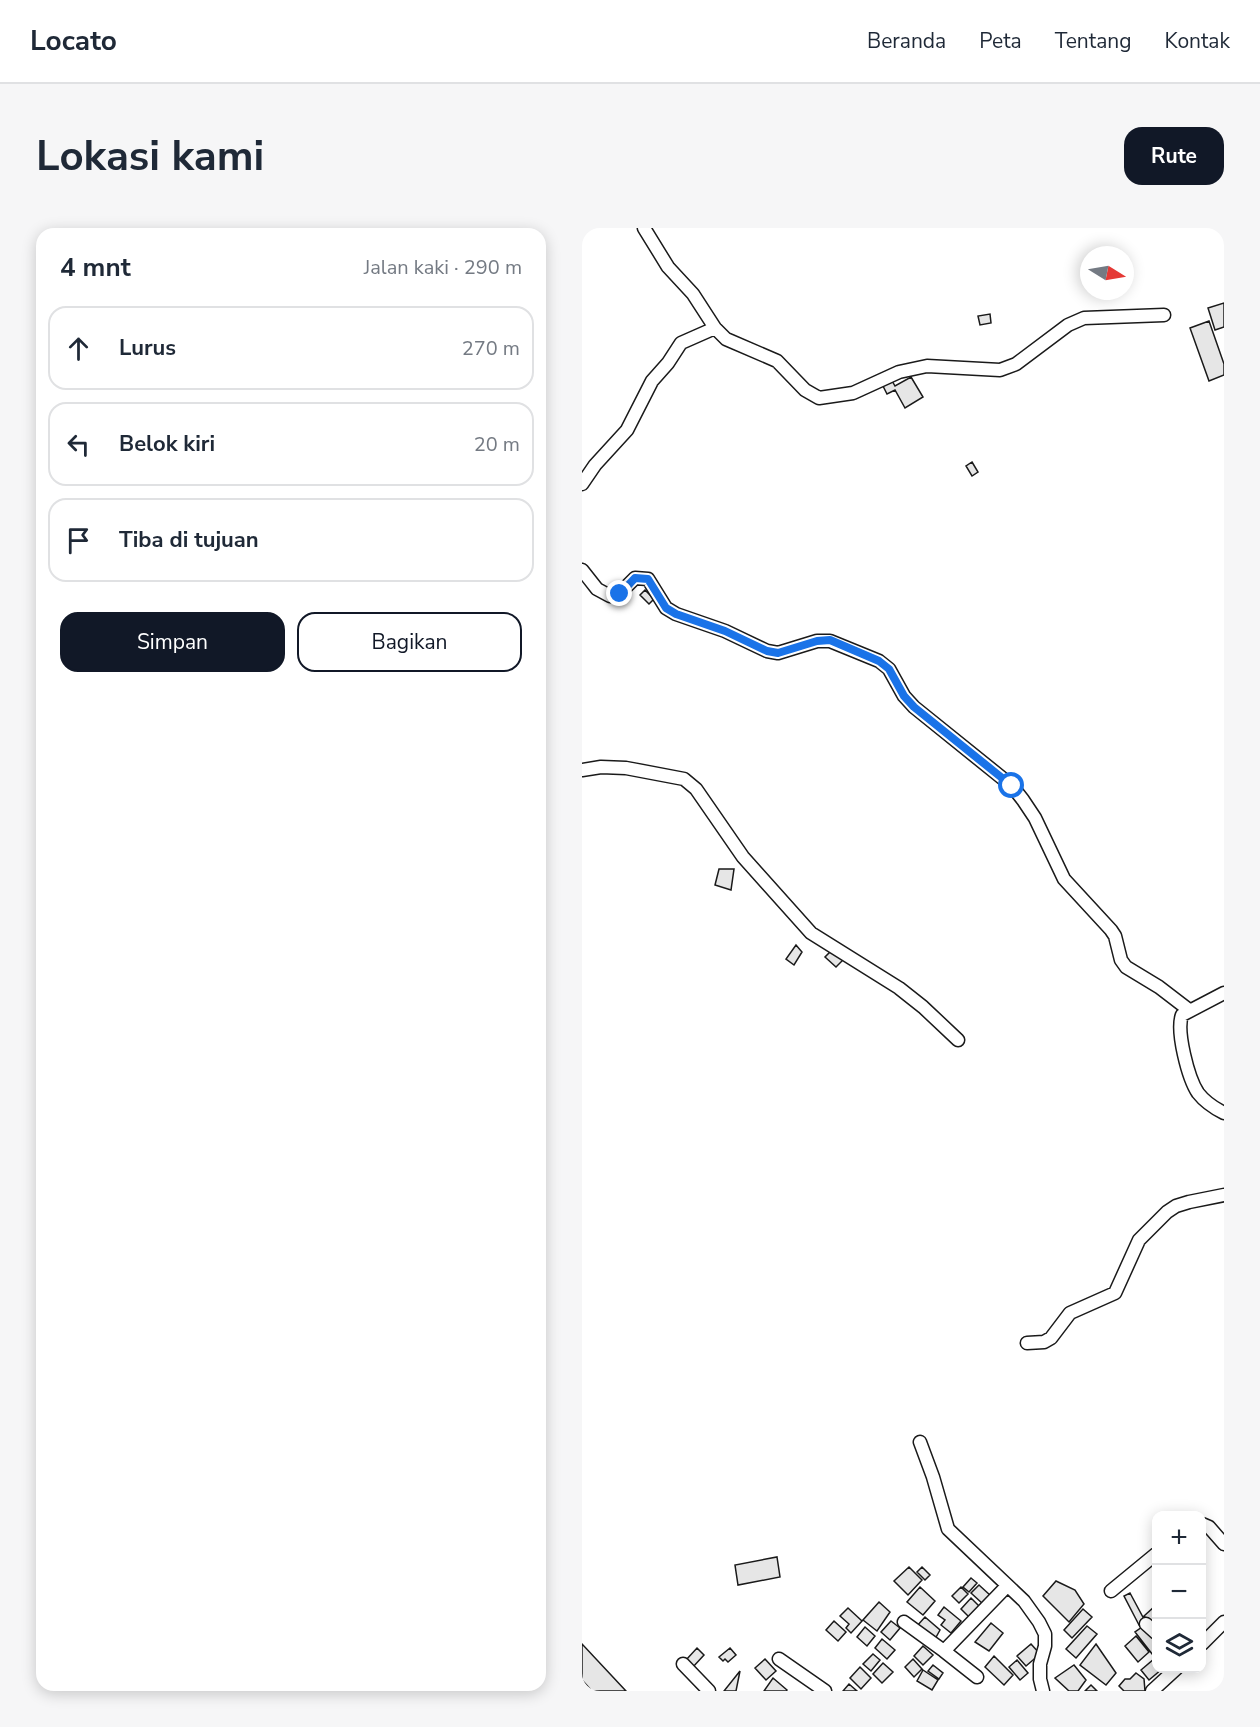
<!DOCTYPE html>
<html lang="id">
<head>
<meta charset="utf-8">
<style>
  body { margin:0; font-family:"Nunito Sans",sans-serif; background:#f6f6f7; color:#1f2937 }
  .controls { position:absolute; right:18px; bottom:18px; display:grid; overflow:hidden; border-radius:12px; box-shadow:0 3px 15px #0003 }
  .controls button { width:54px; height:54px; display:grid; place-items:center; padding:0; border:0; border-bottom:2px solid #e0e1e3; background:#fff; color:#1f2937; font:30px sans-serif }
  .compass { position:absolute; left:498px; top:18px; width:54px; height:54px; border-radius:50%; background:#fff; box-shadow:0 3px 15px #0003; rotate:101deg }
  .stop { position:absolute; width:18px; height:18px; margin:-14px; border:4px solid #1a73e8; border-radius:50%; background:#fff }
  .stop.end { background:#1a73e8; border-color:#fff; box-shadow:0 2px 6px #0008 }
  .list { margin:0; padding:0; list-style:none }
  h2 { display:flex; justify-content:space-between; align-items:center; height:78px; margin:0; padding:0 24px; font-size:26px }
  h2 small { font-size:20px; font-weight:400; color:#747a83 }
  .list li { display:grid; grid-template-columns:39px 1fr auto; gap:18px; align-items:center; box-sizing:border-box; height:84px; margin:0 12px 12px; padding:0 12px; border:2px solid #e0e1e3; border-radius:18px }
  .list b { display:block; font-size:22px; white-space:nowrap }
  .list em { font-size:20px; font-style:normal; color:#747a83 }
  .actions { display:flex; gap:12px; padding:18px 24px }
  .actions a { flex:1; padding:14px 0; border:2px solid #111827; border-radius:18px; text-align:center; font-size:21px; color:#111827 }
  .actions .main { background:#111827; color:#fff }
  .icon { flex:none; width:33px; height:33px; fill:none; stroke:currentColor; stroke-width:2; stroke-linecap:round; stroke-linejoin:round }
  .map { position:relative; flex:none; width:642px; height:1463px; overflow:hidden; border-radius:18px }
  header { display:flex; align-items:center; gap:36px; box-sizing:border-box; height:84px; padding:0 30px; background:#fff; border-bottom:2px solid #e0e1e3 }
  header strong { font-size:28px }
  nav { display:flex; gap:33px; margin-inline-start:auto; font-size:21px }
  .intro { display:flex; align-items:center; justify-content:space-between; box-sizing:border-box; height:144px; padding:0 36px }
  h1 { margin:0; font-size:42px }
  .button { padding:15px 27px; border-radius:18px; background:#111827; color:#fff; font-size:21px; font-weight:700 }
  main { display:flex; gap:36px; padding:0 36px }
  aside { flex:1; background:#fff; border-radius:18px; box-shadow:0 3px 15px #0003 }
  .map>svg:first-child { display:block }
  .building { fill:#e6e6e6; stroke:#1a1a1a; stroke-width:1.5 }
  .lines { fill:none; stroke-linecap:round; stroke-linejoin:round }
  .minor-casing { stroke:#1a1a1a; stroke-width:15 }
  .minor { stroke:#fff; stroke-width:12 }
  .route { stroke:#1a73e8; stroke-width:8 }
</style>
</head>
<body>
<header>
<strong>Locato</strong>
<nav><a>Beranda</a><a>Peta</a><a>Tentang</a><a>Kontak</a></nav>
</header>
<div class="intro"><h1>Lokasi kami</h1><a class="button">Rute</a></div>
<main>
<aside>
<h2>4 mnt<small>Jalan kaki · 290 m</small></h2>
<ul class="list">
<li><svg class="icon" aria-label="ahead" viewBox="0 0 24 24"><path d="M12 20V5M6 11l6-6 6 6"/></svg><div><b>Lurus</b></div><em>270 m</em></li>
<li><svg class="icon" aria-label="left" viewBox="0 0 24 24"><path d="M17 20v-9H6M10 6l-5 5 5 5"/></svg><div><b>Belok kiri</b></div><em>20 m</em></li>
<li><svg class="icon" aria-label="arrive" viewBox="0 0 24 24"><path d="M6 21V4h12l-3 4 3 4H6"/></svg><div><b>Tiba di tujuan</b></div></li>
</ul>
<div class="actions"><a class="main">Simpan</a><a>Bagikan</a></div>
</aside>
<div class="map">
<svg width="642" height="1463" viewBox="0 0 642 1463">
  <rect width="100%" height="100%" fill="#fff"/>
  <path class="building" d="M642,75V99L633,102L626,80Z
    M408,86L409,95L398,97L396,88Z
    M627,93L642,136V147L627,153L608,100Z
    M329,149L341,169L323,180L313,162L305,166L300,156L309,151L313,158Z
    M390,234L396,244L390,248L384,238Z
    M63,362L72,371L67,376L58,367Z
    M137,641H152L149,662L133,657Z
    M214,717L220,724L212,737L204,731Z
    M249,723L262,731L254,739L243,729Z
    M195,1329L198,1349L156,1357L153,1337Z
    M327,1339L340,1352L326,1367L312,1353Z
    M340,1339L348,1347L343,1352L335,1344Z
    M389,1350L395,1355L387,1364L381,1359Z
    M474,1353L493,1362L502,1376L487,1394L461,1368Z
    M397,1357L409,1368L401,1376L389,1365Z
    M338,1359L353,1373L341,1387L325,1374Z
    M379,1359L386,1366L377,1375L370,1368Z
    M548,1365L563,1393L557,1397L542,1368Z
    M389,1370L397,1378L387,1389L379,1381Z
    M297,1374L308,1384L295,1403L281,1392Z
    M362,1379L379,1393L369,1405L359,1397L363,1392L356,1387Z
    M572,1379L574,1382V1402L562,1388Z
    M266,1380L280,1393L269,1405L264,1400L267,1396L258,1388Z
    M501,1381L510,1389L490,1410L482,1402Z
    M343,1389L358,1402L353,1411L334,1399Z
    M252,1393L264,1404L256,1413L244,1402Z
    M309,1393L318,1400L308,1412L299,1404Z
    M409,1395L421,1405L407,1423L393,1414Z
    M563,1397L574,1412V1431L553,1404Z
    M505,1398L515,1406L494,1430L484,1421Z
    M283,1399L293,1408L285,1418L275,1409Z
    M554,1408L567,1424L556,1434L543,1418Z
    M300,1411L313,1422L305,1431L293,1420Z
    M0,1416L44,1463H10L0,1452Z
    M449,1416L458,1426L444,1438L435,1428Z
    M514,1416L534,1445L524,1457L498,1437Z
    M341,1418L351,1427L341,1437L332,1428Z
    M115,1420L122,1427L111,1439L104,1432Z
    M148,1420L154,1427L146,1434L143,1431L141,1433L137,1429Z
    M291,1426L298,1432L289,1443L281,1436Z
    M412,1428L431,1447L422,1457L403,1439Z
    M183,1431L194,1443L184,1452L173,1440Z
    M331,1431L340,1441L332,1449L323,1439Z
    M572,1431L574,1435V1440L580,1441L567,1452L559,1442Z
    M435,1432L446,1445L438,1452L427,1439Z
    M301,1435L311,1444L300,1455L291,1446Z
    M351,1437L361,1445L357,1451L346,1443Z
    M492,1437L504,1452L496,1463H487L473,1450Z
    M278,1439L289,1450L279,1461L268,1450Z
    M341,1442L356,1452L350,1462L335,1453Z
    M158,1443L154,1463H142Z
    M554,1445L562,1451L563,1463H542L537,1458L543,1451H548Z
    M191,1450L205,1462L204,1463H182Z
    M267,1456L275,1463H261Z
    M509,1457L515,1463H503Z"/>
  <g class="lines">
    <defs>
      <path id="minor" d="M62,0L86,39L111,66L133,100L144,111L195,133L223,162L237,170L271,165L317,144L345,138L418,142L434,136L486,97L502,90L582,87
        M0,256L13,237L45,202L70,153L86,135L99,115L133,100
        M0,342L15,361L28,368L38,365L53,350L66,351L84,380L94,386L143,403L185,423L196,425L235,413H248L297,433L307,441L322,468L332,479L430,558L441,572L453,590L482,651L529,702L533,708L539,732L544,739L577,759L607,782
        M0,542L19,539L44,540L102,551L114,561L161,629L229,705L317,760L341,779L376,812
        M642,765L600,787C594,803 606,850 616,865C623,874 632,880 642,885
        M445,1115L462,1114L469,1110L488,1085L533,1065L557,1012L585,984L594,978L607,974L642,967
        M338,1214L351,1249L366,1301L442,1373L457,1394L463,1406V1418L458,1436V1451L461,1463
        M620,1296L627,1299L642,1316
        M529,1363L574,1326
        M322,1394L362,1423
        M564,1396L574,1405
        M620,1416L642,1394
        M197,1431L243,1463
        M101,1436L127,1463
        M395,1449L362,1423L425,1358
        M570,1463L595,1440"/>
    </defs>
    <use href="#minor" class="minor-casing"/>
    <use href="#minor" class="minor"/>
  </g>
  <g class="lines">
    <path class="route" d="M38,366L53,350L66,351L84,380L94,386L143,403L185,423L196,425L235,413L248,412L297,433L307,441L322,468L332,479L430,558"/>
  </g>
</svg>
<div class="controls">
<button>+</button>
<button>−</button>
<button><svg class="icon" aria-label="layers" viewBox="0 0 24 24"><path d="M12 4l9 5-9 5-9-5zM3 14l9 5 9-5"/></svg></button>
</div>
<svg class="compass" viewBox="-18 -18 36 36"><path d="M0-13l5 13h-10z" fill="#e53935"/><path d="M0 13l5-13h-10z" fill="#747a83"/></svg>
<div class="stop" style="left:430px;top:558px"></div>
<div class="stop end" style="left:38px;top:366px"></div>
</div>
</main>
</body>
</html>
